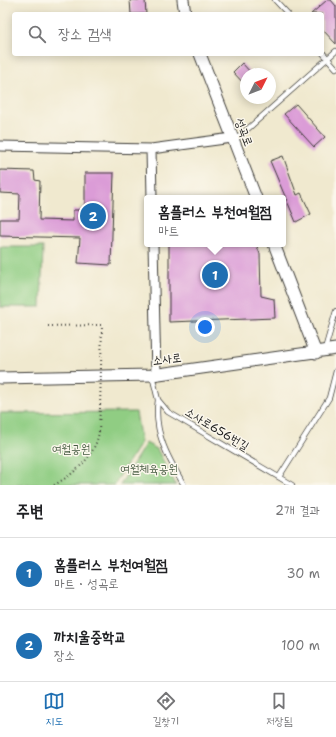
<!DOCTYPE html>
<html lang="ko">
<head>
<meta charset="utf-8">
<style>
  body { margin:0; font-family:"Shantell Sans","Poor Story",sans-serif; background:#f6f6f6; color:#202124 }
  .compass { position:absolute; left:240px; top:68px; width:36px; height:36px; border-radius:50%; background:#fff; box-shadow:0 2px 10px #0003; rotate:48deg }
  .you { position:absolute; left:205px; top:327px; width:14px; height:14px; margin:-10px; border:3px solid #fff; border-radius:50%; background:#1a73e8; box-shadow:0 0 0 6px #1a73e833 }
  .badge { display:grid; place-items:center; width:26px; height:26px; border-radius:50%; background:#1f6fb2; color:#fff; font-size:13px; font-weight:700 }
  .pin { position:absolute; translate:-50% -50%; border:2px solid #fff; box-shadow:0 1px 4px #0006 }
  .popup { position:absolute; left:144px; top:195px; width:142px; height:52px; box-sizing:border-box; display:grid; place-content:center; border-radius:4px; background:#fff; filter:drop-shadow(0 1px 3px #0005); font-size:13px; white-space:nowrap; color:#757577 }
  .popup b { font-size:15px; color:#202124 }
  .popup::after { content:''; position:absolute; left:50%; top:100%; margin-left:-8px; border:8px solid transparent; border-top-color:#fff }
  .list { margin:0; padding:0; list-style:none }
  h2 { display:flex; justify-content:space-between; align-items:center; height:52px; margin:0; padding:0 16px; font-size:17px }
  h2 small { font-size:13px; font-weight:400; color:#757577 }
  .list li { display:grid; grid-template-columns:26px 1fr auto; gap:12px; align-items:center; box-sizing:border-box; height:72px; padding:0 16px; border-top:1px solid #e0e0e0 }
  .list b { display:block; font-size:15px; white-space:nowrap }
  .list p { margin:0; font-size:13px; white-space:nowrap; color:#757577 }
  .list em { font-size:13px; font-style:normal; color:#757577 }
  .icon { flex:none; width:22px; height:22px; fill:none; stroke:currentColor; stroke-width:2; stroke-linecap:round; stroke-linejoin:round }
  .map { position:relative; flex:none; width:336px; height:485px; overflow:hidden }
  .search { position:absolute; background:#fff; box-shadow:0 2px 10px #0003; left:12px; right:12px; top:12px; height:44px; display:flex; align-items:center; gap:10px; box-sizing:border-box; padding:0 14px; border-radius:4px; color:#757577; font-size:15px }
  .sheet { height:196px; background:#fff }
  nav { display:flex; justify-content:space-around; align-items:center; box-sizing:border-box; height:56px; border-top:1px solid #e0e0e0; background:#fff; font-size:11px; color:#757577 }
  nav a { display:grid; justify-items:center; gap:2px }
  nav .on { color:#1f6fb2 }
  .map>svg:first-child { display:block }
  .green { fill:#90cd83; stroke:#567450 }
  .building { fill:#db9cd7 }
  .lines { fill:none; stroke-linecap:round; stroke-linejoin:round }
  .service-casing { stroke:#3c3b37; stroke-width:6 }
  .minor-casing { stroke:#3c3b37; stroke-width:11 }
  .tertiary-casing { stroke:#3c3b37; stroke-width:13 }
  .path { stroke:#3c3b37; stroke-width:2; stroke-dasharray:1 3; stroke-linecap:butt }
  .service { stroke:#fff; stroke-width:4.5 }
  .minor { stroke:#fff; stroke-width:9 }
  .tertiary { stroke:#fff; stroke-width:11 }
  .path-bridge { stroke:#3c3b37; stroke-width:2; stroke-dasharray:1 3; stroke-linecap:butt }
  .labels { text-anchor:middle; stroke-width:3; stroke-linejoin:round; paint-order:stroke }
  .street-label { font-size:12px; fill:#1c1c1c; stroke:#fbf7ec }
  .park-label { font-size:12px; fill:#455a40; stroke:#fbf7ec }
</style>
</head>
<body>
<div class="map">
<svg width="336" height="485" viewBox="0 0 336 485">
  <rect width="100%" height="100%" fill="#fbf7ec"/>
  <filter id="ink" filterUnits="userSpaceOnUse"><feTurbulence type="fractalNoise" baseFrequency=".025" numOctaves="2"/><feDisplacementMap in="SourceGraphic" scale="8" xChannelSelector="R" yChannelSelector="G"/><feConvolveMatrix kernelMatrix="1 2 1 2 8 2 1 2 1" color-interpolation-filters="sRGB"/></filter>
  <filter id="wash" filterUnits="userSpaceOnUse"><feTurbulence type="fractalNoise" baseFrequency=".012" numOctaves="4" result="noise"/><feDisplacementMap in="SourceGraphic" scale="16" xChannelSelector="R" yChannelSelector="G"/><feGaussianBlur stdDeviation="0.9" result="paint"/><feColorMatrix in="noise" values="0 0 0 0 0 0 0 0 0 0 0 0 0 0 0 0 0 1.4 0 .05"/><feComposite in="paint" operator="in"/></filter>
  <g filter="url(#wash)">
    <rect width="100%" height="100%" fill="#f0e9cf"/>
    <path class="green" d="M0,247H43L41,307H0Z
      M136,412L141,442L114,485H0V413Z
      M146,443L157,449L176,485H120Z"/>
    <g id="blocks">
      <path class="building" d="M130,0H145L146,14H131Z
        M327,0H331L336,6V44L322,29V14H311Z
        M242,63L252,74H246V86L233,72Z
        M296,104L325,137L314,147L284,114Z
        M283,156L297,195L301,193L311,214L296,222L270,161Z
        M0,170L34,171L35,180L40,181L39,220L73,221V210H85V173H114L111,265L78,263L80,238L0,236V219H19L20,194L0,193Z
        M169,244H256L260,254L261,296L274,299L275,318L169,322Z"/>
    </g>
  </g>
  <g filter="url(#ink)">
    <use href="#blocks" fill-opacity="0" stroke="#3c3b37" stroke-width="1"/>
    <g class="lines">
      <defs>
        <path id="service" d="M275,0L288,14
          M322,52L336,68
          M234,141L336,51
          M325,349L336,311
          M152,375L158,400L168,412L292,485
          M158,400C153,432 168,458 184,485
          M279,477L329,398L336,371"/>
        <path id="minor" d="M0,146L151,149L232,138
          M151,149L152,198
          M153,244L156,374"/>
        <path id="tertiary" d="M183,0L185,14
          M200,54L256,198
          M274,244L316,353
          M0,378L152,375L336,349"/>
      </defs>
      <use href="#service" class="service-casing"/>
      <use href="#minor" class="minor-casing"/>
      <use href="#tertiary" class="tertiary-casing"/>
      <path class="path" d="M48,326L102,325
        M54,485C74,474 92,459 98,437C100,429 99,418 100,409"/>
      <use href="#service" class="service"/>
      <use href="#minor" class="minor"/>
      <use href="#tertiary" class="tertiary"/>
      <path class="path-bridge" d="M100,409L102,325"/>
    </g>
  </g>
  <g class="labels">
    <g class="street-label">
      <text transform="translate(244 132) rotate(69)" y="4">성곡로</text>
      <text transform="translate(167 359) rotate(-7)" y="4">소사로</text>
      <text transform="translate(217 429) rotate(31)" y="4">소사로656번길</text>
    </g>
    <g class="park-label">
      <text x="71" y="453">여월공원</text>
      <text x="149" y="473">여월체육공원</text>
    </g>
  </g>
</svg>
<svg class="compass" viewBox="-18 -18 36 36"><path d="M0-13l5 13h-10z" fill="#e53935"/><path d="M0 13l5-13h-10z" fill="#757577"/></svg>
<div class="you"></div>
<div class="pin badge" style="left:215px;top:275px">1</div>
<div class="popup"><b>홈플러스 부천여월점</b>마트</div>
<div class="pin badge" style="left:93px;top:216px">2</div>
<div class="search"><svg class="icon" aria-label="search" viewBox="0 0 24 24"><circle cx="10" cy="10" r="6"/><path d="M15 15l6 6"/></svg>장소 검색</div>
</div>
<section class="sheet">
<h2>주변<small>2개 결과</small></h2>
<ul class="list">
<li><span class="badge">1</span><div><b>홈플러스 부천여월점</b><p>마트 · 성곡로</p></div><em>30 m</em></li>
<li><span class="badge">2</span><div><b>까치울중학교</b><p>장소</p></div><em>100 m</em></li>
</ul>
</section>
<nav>
<a class="on"><svg class="icon" aria-label="map" viewBox="0 0 24 24"><path d="M3 6l6-2 6 2 6-2v14l-6 2-6-2-6 2zM9 4v14M15 6v14"/></svg>지도</a>
<a><svg class="icon" aria-label="directions" viewBox="0 0 24 24"><path d="M12 3l9 9-9 9-9-9zM9 14v-3h6M13 9l2 2-2 2"/></svg>길찾기</a>
<a><svg class="icon" aria-label="saved" viewBox="0 0 24 24"><path d="M7 4h10v16l-5-4-5 4z"/></svg>저장됨</a>
</nav>
</body>
</html>
